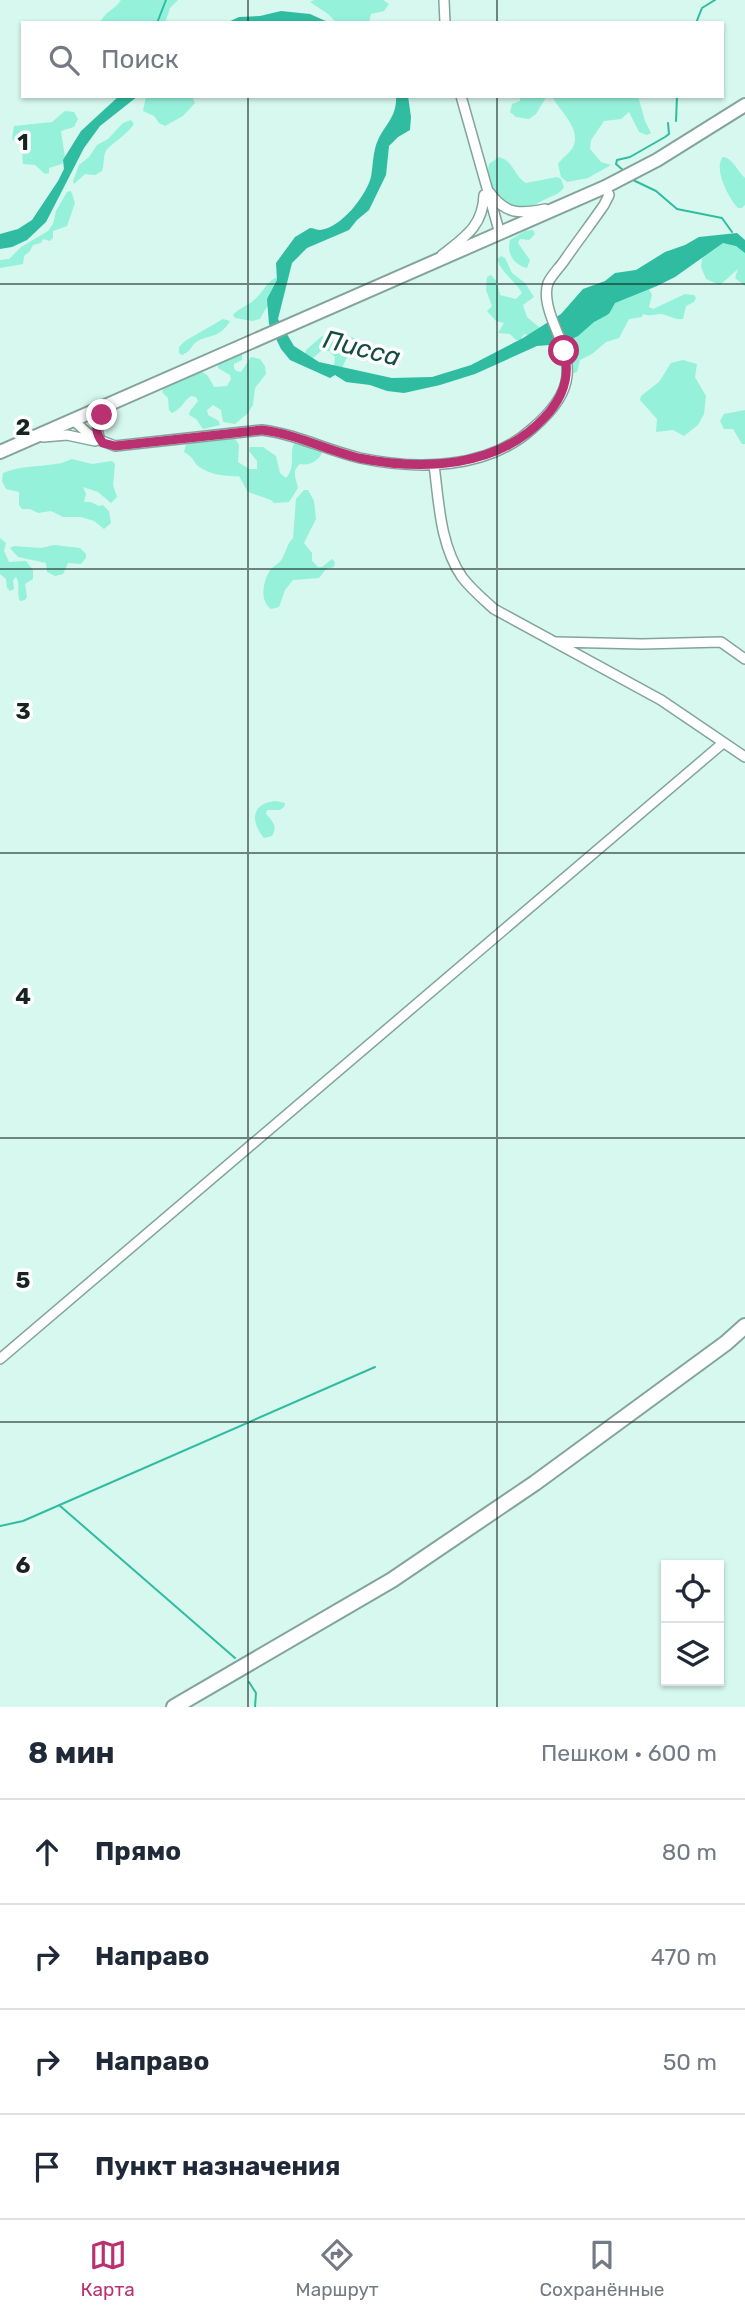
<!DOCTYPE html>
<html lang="ru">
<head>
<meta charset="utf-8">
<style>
  body { margin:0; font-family:Rubik,sans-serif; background:#f6f6f7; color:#1f2937 }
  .controls { position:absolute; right:21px; bottom:21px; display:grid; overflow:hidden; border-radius:0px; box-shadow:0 2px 5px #0004 }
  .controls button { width:63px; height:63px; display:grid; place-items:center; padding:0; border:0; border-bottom:2px solid #e0e1e3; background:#fff; color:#1f2937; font:35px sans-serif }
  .stop { position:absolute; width:21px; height:21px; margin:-16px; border:5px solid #b93170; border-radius:50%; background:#fff }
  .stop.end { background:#b93170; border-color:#fff; box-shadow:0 2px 7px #0008 }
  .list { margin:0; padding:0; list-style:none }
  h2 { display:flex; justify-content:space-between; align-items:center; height:91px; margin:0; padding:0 28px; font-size:30px }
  h2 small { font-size:23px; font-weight:400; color:#747a83 }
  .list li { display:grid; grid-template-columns:46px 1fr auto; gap:21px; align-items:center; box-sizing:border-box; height:105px; padding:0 28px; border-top:2px solid #e0e1e3 }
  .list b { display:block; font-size:26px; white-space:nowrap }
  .list em { font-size:23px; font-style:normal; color:#747a83 }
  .icon { flex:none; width:38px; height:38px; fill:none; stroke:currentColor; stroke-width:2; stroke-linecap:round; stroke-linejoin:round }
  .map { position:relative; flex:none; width:745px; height:1707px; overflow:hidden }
  .search { position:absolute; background:#fff; box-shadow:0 2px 5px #0004; left:21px; right:21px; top:21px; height:77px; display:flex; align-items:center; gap:18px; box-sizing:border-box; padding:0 24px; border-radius:0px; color:#747a83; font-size:26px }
  .sheet { height:511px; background:#fff }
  nav { display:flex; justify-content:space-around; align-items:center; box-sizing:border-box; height:98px; border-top:2px solid #e0e1e3; background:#fff; font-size:19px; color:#747a83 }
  nav a { display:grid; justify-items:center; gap:4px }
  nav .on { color:#b93170 }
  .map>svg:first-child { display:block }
  .green { fill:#95f1da }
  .water { fill:#30bca1 }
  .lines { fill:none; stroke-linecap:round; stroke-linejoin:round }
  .stream { stroke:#30bca1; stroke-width:2 }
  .minor-casing { stroke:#84a49b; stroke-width:12 }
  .major-casing { stroke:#84a49b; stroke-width:16 }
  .highway-casing { stroke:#84a49b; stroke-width:18 }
  .minor { stroke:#fff; stroke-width:9 }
  .major { stroke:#fff; stroke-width:12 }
  .highway { stroke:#fff; stroke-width:14 }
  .route { stroke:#b93170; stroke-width:9 }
  .grid { fill:none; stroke:#182421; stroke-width:2; stroke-opacity:0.55 }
  .labels { text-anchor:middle; stroke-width:7; stroke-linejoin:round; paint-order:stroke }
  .water-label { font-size:26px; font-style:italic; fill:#154d42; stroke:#fff }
  .grid-label { font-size:23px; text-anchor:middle; font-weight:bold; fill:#182421; stroke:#fff; stroke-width:7; stroke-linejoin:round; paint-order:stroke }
</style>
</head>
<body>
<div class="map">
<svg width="745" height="1707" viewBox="0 0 745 1707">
  <rect width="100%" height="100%" fill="#d6f8ef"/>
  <path class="green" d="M121,0H178L170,8L165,23H100C105,11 115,10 121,0Z
    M314,0H383L389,4L384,11L371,14L369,23H337L328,14L310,2Z
    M146,96H192L195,103L183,116L165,126L159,123L154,116L143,111Z
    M520,96H544L545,99L536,114L529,119L516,117L510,112L512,104L520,101Z
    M552,96H638L645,121L651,133L647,135L639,132L629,112L621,119L604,121L591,140L590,149L601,162L611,165L588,178L567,182L561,177L558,164C562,158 570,153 573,147C582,128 559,111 552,96Z
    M65,111L74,112L78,119L74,127L61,131L65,157L62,164L49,168V173L45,174L35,165L23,164L22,148L12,139L14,126L52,122Z
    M131,120L134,124C129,132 115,142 108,148C102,154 105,164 102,171L95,175L85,174L74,184L73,181L79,165L89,157L97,145L108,139L123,123Z
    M499,157C514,161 514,176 526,183L557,177L561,179L564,187C560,194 554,195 546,199C539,202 529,209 521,209C500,207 484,183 489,164Z
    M723,157C733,158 737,171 745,178V205L742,208H738C728,198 713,167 723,157Z
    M71,191L75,203L67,226L53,231V238L50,241L43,239L41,243L33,245L30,251L24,256L23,264L0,268V260L9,259L21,247L48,231L53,224L56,211L67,192Z
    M533,230L535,234L529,240L520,239L518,243L530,260L527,268C514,265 506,253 510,240L525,231Z
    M720,242L736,245L745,252V286L735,278L738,269L720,285L706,279L701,267L703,254Z
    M501,256L505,258L512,273L525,283L534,297L523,305L527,317L540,328L531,336L524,334L520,340H516L510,334L498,333L504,323L496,321L487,311L492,306L486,290L487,277L491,275L497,282L500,295L516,299L522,293C515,280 502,274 497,259Z
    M275,278H279L270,305L266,308L260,319L252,321L235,318L233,315C239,308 247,306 253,301C262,294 265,284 275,278Z
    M648,287L652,295L649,307L653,309L685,294L694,295L696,298L694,302L686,306L683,319C674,320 669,315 661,314C653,314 651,317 643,314L642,317L629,319L619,338L606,342L592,354L580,360L577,372L569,374L564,346C573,336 583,327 592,317L609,315L614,302L630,297L632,289Z
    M223,319L230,321C219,340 206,334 195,343C190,348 190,352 182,355L179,353V347L185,341Z
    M343,334L359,340L361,348L359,352L347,357L342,368L334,366L335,357L329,351H321L313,358L305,354L306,350L322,336L330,338L337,349L345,350L349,347L342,346L337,339L339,335Z
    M237,354L242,355V360L234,364V368L236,371L241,372L251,357L260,359L265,366L266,374L255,388L253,405L248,413L235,424L223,422L221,410L213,405L207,410L208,415L219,421L220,425L203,429L196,419L189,415L190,411L198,401L196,397L191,396C183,401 182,409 172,413L169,410L168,398L162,392L164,388L201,371L208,376L214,387L227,386L231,379L230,375L218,368V364Z
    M683,360L697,364L695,377L706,396L704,414L698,425L684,436L673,430L656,432L657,419L640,400L641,396L659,382L671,363Z
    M745,410V444H742L733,429H724L720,421L724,414Z
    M234,437L239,445L238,462L249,469H257V461L249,451L250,447H263L276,456L280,473L286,478C297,465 288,452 295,442C302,441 317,447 322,453C318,461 310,466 300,464C291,471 296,478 298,488L289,502L274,503L271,500L248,492L239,476C227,477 205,474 196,464C192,458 191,456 184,452L186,445L193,441Z
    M72,459L92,464L112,461L115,464L113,485L117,497L111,503L98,492L83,487L86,494L84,502H91L99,506L103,505L109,511L111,523L104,529L94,521L81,517H63L51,511L38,513L30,509H22L19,505V492L6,489L2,481L3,473C19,466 37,467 55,464C61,464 66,461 72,459Z
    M304,490H308L314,501L316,519L304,543L312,553V561L318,567H322L332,559L335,562L334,567L326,569L319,578L293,580L285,590L279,607L271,609C259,601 263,580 271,569C273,567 278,563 280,562C286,554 286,545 293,538L296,499Z
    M0,538L6,543L4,551L9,562L26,561L33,570V579L25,584L27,597L25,600L20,601C16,593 21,583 16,577L13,580L14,589L10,591L7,588L6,579L0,574Z
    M54,545L80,548L86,554V558L81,564L68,563L63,574L55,576L47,572L46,563L18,557L10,548L14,546L41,548Z
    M276,801L285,803L284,807L280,810H267L266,814C273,822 278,826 272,836L264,838C250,821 251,803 276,801Z"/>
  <path class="water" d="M281,11L310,14L330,23H226L239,17L260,16Z
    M119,96H138L100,126L84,148L46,222L27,240L12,247L0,249V234L18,229L32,220L58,181L64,169L63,160L81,131Z
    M396,96H408L411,117L410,130L398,137L389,146L386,175L369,210L357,220L349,230L307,248L292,263L278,319L294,346L319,362L392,378L432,377L471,365L523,338L561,314L583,289L605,281L615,273L636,270L665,252L685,245L699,237L737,233L745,240V253L736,246L723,243L675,277L657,286L615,303L609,314L594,322L578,336L562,344L537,346L475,374L440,385L404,393L387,391L370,385L346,382L335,375L330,378L290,360L281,349L269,324L267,299L277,280L276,263L295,237L310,228C313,228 317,230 320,230C341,228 366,196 371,177C373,166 373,150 378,140C386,123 397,117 396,96Z"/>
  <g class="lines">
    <path class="stream" d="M157,23L166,0
      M696,23L702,8L715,0
      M676,121L677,96
      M624,171L616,164L617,160L630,157L665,137L669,134L668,123
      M633,180L656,191L677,209L722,218L732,232
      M59,1505L235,1658
      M0,1526L23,1521L375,1367
      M249,1682L256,1693L255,1707"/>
    <defs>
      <path id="minor" d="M444,0L445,23
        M461,96L500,234
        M490,193C506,215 521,214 545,209
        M442,255C465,237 483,226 484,195
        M73,420L92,437L115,446L262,430C296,434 326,450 360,458C417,470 487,470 533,428C548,415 565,397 567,376C569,357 559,337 552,319C548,308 544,295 548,283C551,276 559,268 564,261C577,242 591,224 604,205L609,195L605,187
        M43,437L67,435L95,441
        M101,441C92,426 101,417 112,406
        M434,465C439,503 440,545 462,577C471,589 483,599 494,609L661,700L745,757
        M557,642L642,644L721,642L745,659
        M0,1359L723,743"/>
      <path id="major" d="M0,452L605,187L657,160L745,105"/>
      <path id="highway" d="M174,1707L392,1580L535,1483L726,1343L745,1326"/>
    </defs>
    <use href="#minor" class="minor-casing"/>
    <use href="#major" class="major-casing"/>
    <use href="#highway" class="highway-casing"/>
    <use href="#minor" class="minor"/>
    <use href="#major" class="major"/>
    <use href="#highway" class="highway"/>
  </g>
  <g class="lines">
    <path class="route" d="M102,415C95,425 95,433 103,443L115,446L262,430C296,434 326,450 359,458C423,471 497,468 544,418C563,398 571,377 564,351"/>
  </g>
  <path class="grid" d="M248,0V23M497,0V23M248,96V1707M497,96V1707M0,284H745M0,569H745M0,853H745M0,1138H745M0,1422H745"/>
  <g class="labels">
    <g class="water-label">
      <text transform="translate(362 348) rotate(14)" y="9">Писса</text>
    </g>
  </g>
  <g class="grid-label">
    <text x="23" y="150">1</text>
    <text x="23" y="435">2</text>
    <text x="23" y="719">3</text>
    <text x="23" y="1004">4</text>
    <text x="23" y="1288">5</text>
    <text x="23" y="1573">6</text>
  </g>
</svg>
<div class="controls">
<button><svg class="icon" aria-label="locate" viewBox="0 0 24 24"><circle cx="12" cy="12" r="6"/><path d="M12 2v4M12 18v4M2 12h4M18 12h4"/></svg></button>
<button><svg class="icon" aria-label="layers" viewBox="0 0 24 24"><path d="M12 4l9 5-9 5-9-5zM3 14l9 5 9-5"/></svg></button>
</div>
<div class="stop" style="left:564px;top:351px"></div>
<div class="stop end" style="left:102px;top:415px"></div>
<div class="search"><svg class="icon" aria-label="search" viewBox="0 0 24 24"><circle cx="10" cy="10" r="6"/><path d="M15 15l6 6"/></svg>Поиск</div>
</div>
<section class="sheet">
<h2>8 мин<small>Пешком · 600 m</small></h2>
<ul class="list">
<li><svg class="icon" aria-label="ahead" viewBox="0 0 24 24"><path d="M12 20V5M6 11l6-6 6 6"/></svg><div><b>Прямо</b></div><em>80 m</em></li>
<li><svg class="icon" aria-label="right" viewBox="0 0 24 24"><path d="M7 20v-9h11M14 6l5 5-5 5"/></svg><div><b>Направо</b></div><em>470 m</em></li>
<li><svg class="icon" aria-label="right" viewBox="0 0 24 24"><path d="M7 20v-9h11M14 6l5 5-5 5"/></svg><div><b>Направо</b></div><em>50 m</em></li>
<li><svg class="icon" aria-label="arrive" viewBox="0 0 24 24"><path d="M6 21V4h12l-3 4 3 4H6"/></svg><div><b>Пункт назначения</b></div></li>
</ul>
</section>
<nav>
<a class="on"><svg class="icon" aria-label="map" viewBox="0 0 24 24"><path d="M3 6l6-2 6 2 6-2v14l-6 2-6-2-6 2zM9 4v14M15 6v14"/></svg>Карта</a>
<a><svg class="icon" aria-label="directions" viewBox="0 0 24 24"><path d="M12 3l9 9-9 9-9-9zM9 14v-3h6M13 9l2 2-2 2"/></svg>Маршрут</a>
<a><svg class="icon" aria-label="saved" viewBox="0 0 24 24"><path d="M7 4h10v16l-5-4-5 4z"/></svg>Сохранённые</a>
</nav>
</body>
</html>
